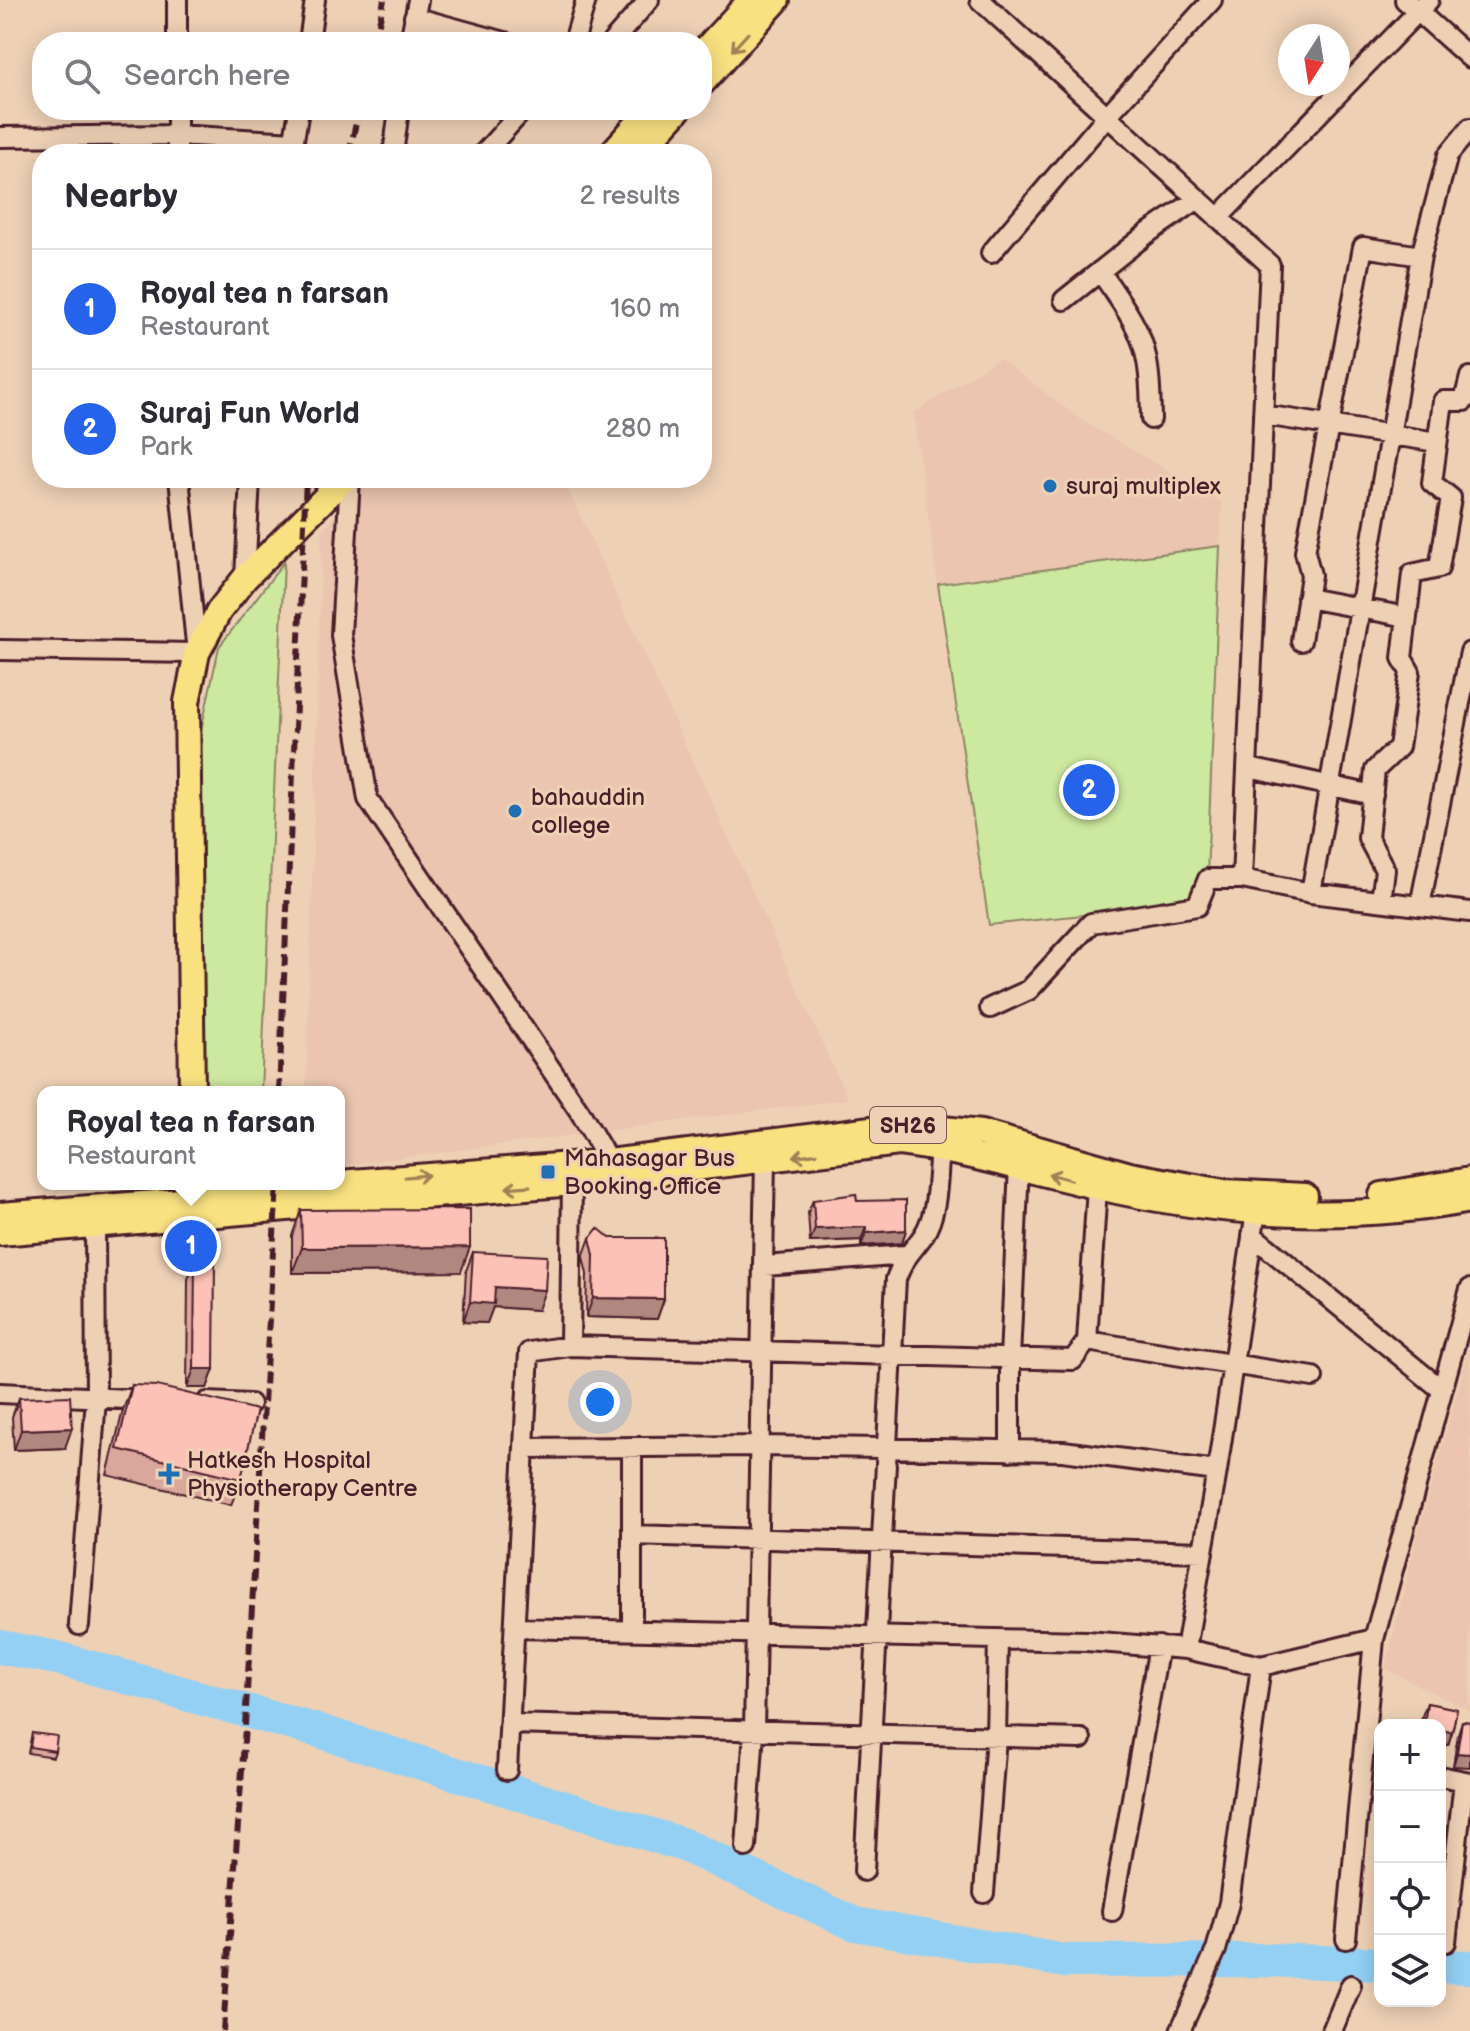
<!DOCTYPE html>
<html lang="en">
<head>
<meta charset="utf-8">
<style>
  body { margin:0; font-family:"Balsamiq Sans",sans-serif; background:#f2f2f3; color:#2b2b33 }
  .controls { position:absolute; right:24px; bottom:24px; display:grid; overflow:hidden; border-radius:16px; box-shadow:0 4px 20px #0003 }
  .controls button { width:72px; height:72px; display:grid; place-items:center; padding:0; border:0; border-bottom:2px solid #e1e1e2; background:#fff; color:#2b2b33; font:40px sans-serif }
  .compass { position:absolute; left:1278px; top:24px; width:72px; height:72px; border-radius:50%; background:#fff; box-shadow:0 4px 20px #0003; rotate:192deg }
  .you { position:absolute; left:600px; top:1402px; width:28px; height:28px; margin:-20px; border:6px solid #fff; border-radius:50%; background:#1a73e8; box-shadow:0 0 0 12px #1a73e833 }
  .badge { display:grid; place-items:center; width:52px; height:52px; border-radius:50%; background:#2563eb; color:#fff; font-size:26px; font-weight:700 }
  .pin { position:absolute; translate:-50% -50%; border:4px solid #fff; box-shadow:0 2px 8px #0006 }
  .popup { position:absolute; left:37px; top:1086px; width:308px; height:104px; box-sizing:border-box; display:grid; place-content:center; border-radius:16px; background:#fff; filter:drop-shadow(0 2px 6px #0005); font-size:26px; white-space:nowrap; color:#7c7c81 }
  .popup b { font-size:30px; color:#2b2b33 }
  .popup::after { content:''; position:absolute; left:50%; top:100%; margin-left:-16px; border:16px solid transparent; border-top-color:#fff }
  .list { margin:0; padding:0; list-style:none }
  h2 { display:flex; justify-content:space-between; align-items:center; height:104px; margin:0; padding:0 32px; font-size:34px }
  h2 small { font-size:26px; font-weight:400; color:#7c7c81 }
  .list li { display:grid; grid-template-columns:52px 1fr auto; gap:24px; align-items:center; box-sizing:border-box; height:120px; padding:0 32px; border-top:2px solid #e1e1e2 }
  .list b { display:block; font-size:30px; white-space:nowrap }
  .list p { margin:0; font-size:26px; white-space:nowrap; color:#7c7c81 }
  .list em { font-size:26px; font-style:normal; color:#7c7c81 }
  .icon { flex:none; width:44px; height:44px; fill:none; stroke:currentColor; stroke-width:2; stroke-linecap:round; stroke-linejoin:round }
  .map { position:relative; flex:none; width:1470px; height:2031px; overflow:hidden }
  .search { position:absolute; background:#fff; box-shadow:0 4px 20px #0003; left:32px; top:32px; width:680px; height:88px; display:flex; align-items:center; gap:20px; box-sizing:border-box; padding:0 28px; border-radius:32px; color:#7c7c81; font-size:30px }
  .panel { position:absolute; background:#fff; box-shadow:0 4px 20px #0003; left:32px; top:144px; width:680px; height:344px; border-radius:32px }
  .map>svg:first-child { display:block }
  .built { fill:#ebc5b0 }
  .green { fill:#cde99f; stroke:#8c8465; stroke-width:2 }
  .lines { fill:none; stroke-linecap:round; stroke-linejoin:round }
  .river { stroke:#93d0f4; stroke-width:34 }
  .minor-casing { stroke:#4a1f2b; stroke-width:24 }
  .major-casing { stroke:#4a1f2b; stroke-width:30 }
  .minor { stroke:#eed1b5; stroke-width:18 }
  .major { stroke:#f9e181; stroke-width:24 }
  .rail { stroke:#4a1f2b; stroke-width:6; stroke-dasharray:12 6; stroke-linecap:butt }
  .wall { fill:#daa79d; stroke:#4a1f2b; stroke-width:2 }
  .shaded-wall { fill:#b18880; stroke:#4a1f2b; stroke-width:2 }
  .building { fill:#fdc2b7; stroke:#4a1f2b; stroke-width:2 }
  .oneway { stroke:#a28056 }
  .poi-dot { fill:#1f6fb2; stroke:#eed1b5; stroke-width:3 }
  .labels { text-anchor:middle; stroke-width:6; stroke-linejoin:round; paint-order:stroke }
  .shield { fill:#eed1b5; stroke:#7b5454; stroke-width:2 }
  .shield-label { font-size:22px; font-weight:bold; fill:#4a1f2b }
  .poi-label { font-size:24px; fill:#4a1f2b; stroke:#eed1b5; text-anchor:start }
</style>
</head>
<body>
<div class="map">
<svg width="1470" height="2031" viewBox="0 0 1470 2031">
  <rect width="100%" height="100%" fill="#eed1b5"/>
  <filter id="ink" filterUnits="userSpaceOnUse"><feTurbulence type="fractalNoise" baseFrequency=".0125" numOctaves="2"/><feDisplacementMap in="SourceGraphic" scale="16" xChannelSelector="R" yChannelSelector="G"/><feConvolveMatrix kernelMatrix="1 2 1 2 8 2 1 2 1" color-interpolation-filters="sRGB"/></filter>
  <g filter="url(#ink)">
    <path class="built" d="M999,358L1083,421L1222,502L1220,546L938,584L913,413Z
      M371,478H563L848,1099L339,1166V1092H306L322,530Z
      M1470,1346V1711L1385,1669L1417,1535Z"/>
    <path class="green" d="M1220,546L1206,902L989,925L938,584Z
      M284,562L261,1092H205L199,739L219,647Z"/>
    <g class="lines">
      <path class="river" d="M0,1647L57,1658L322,1732L684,1845L855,1924L1065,1961L1266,1960L1380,1964
        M1440,1966L1470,1967"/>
      <defs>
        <path id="minor" d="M177,0V42
          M980,0L1270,265L1242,879L1311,893L1470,912
          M1405,0L1470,58
          M414,17L505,42
          M309,42L315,0
          M410,42L418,0
          M574,42L586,0
          M612,42L649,0
          M177,110V154
          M0,137L177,135L294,142
          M292,151L299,110
          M393,154L399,110
          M483,154L523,110
          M1218,218L1429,0
          M991,253L1107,116L1212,0
          M1100,271C1143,334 1150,342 1151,419
          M1064,300L1148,233L1198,199
          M1264,415L1437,442
          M350,478L341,635L368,799L580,1112L609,1162
          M245,578L250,478
          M1307,598L1407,617
          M1301,641L1311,575L1305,552L1363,247L1421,256
          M0,650L197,653L179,478
          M1249,768L1373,795
          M1311,893L1421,256L1448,155L1470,128
          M1381,901L1385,870L1368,838L1375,770L1399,747L1410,672L1402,658L1412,574L1439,568L1451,498L1432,483L1443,401H1464L1470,377
          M1420,906L1470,652
          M990,1008L1029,990L1091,923L1197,906L1208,879H1242
          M1252,1235L1442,1390
          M765,1266L905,1255
          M1087,1341L1097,1187
          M570,1346L572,1183
          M0,1393L149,1400
          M207,1402L250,1404
          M632,1447V1630
          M524,1448L761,1446L1063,1451L1217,1471
          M1010,1451V1358L1019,1166L1014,1157
          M632,1535L1203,1552
          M79,1625L96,1398L95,1226
          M515,1628L1087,1641L1186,1649L1261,1666L1374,1639
          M1186,1649L1217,1471L1256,1211
          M510,1724L1081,1739
          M507,1770L529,1352L570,1346L1073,1360L1087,1341L1313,1377
          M1440,1776L1470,1782
          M746,1847L754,1731L765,1161
          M864,1871L896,1279C904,1257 911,1253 923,1236C939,1212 937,1175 940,1148
          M984,1893L996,1737L998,1639
          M1112,1911L1159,1646
          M1346,1939L1374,1639L1470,1289
          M1446,1942L1464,1781
          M1180,2031L1216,1950L1229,1903L1261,1666
          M1332,2031L1351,1985"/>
        <path id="major" d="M702,53L751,0
          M702,83L777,0
          M611,154L650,110
          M638,154L678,110
          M192,1092L187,702L197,653L219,611L245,578L345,478
          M339,1183L609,1162L904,1125L981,1133L1130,1175L1224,1192L1305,1196
          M1382,1195L1470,1180
          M0,1215L194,1200L332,1184
          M0,1233L572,1183L899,1143C966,1151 1030,1171 1095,1186C1215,1215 1349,1223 1470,1200"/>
      </defs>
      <use href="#minor" class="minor-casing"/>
      <use href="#major" class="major-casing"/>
      <use href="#minor" class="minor"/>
      <use href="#major" class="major"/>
      <path class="rail" d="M375,42L384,0
        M349,154L359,110
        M279,1092L306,478
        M223,2031L244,1742L277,1184"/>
    </g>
    <path class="wall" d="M813,1200L857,1201L906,1230L902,1243L861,1246V1240L810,1242L808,1213Z
      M301,1210L461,1272L292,1273V1236Z
      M590,1238L664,1299L657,1319L586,1317L587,1274L583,1257Z
      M473,1252L538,1310L493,1307L487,1323L463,1322L466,1271Z
      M195,1259L214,1369L207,1388H187L188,1279Z
      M132,1385L241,1479L231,1505L107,1475L123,1410Z
      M19,1398L65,1448L14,1450L12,1417Z
      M1427,1703L1457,1709L1452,1732L1448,1745L1440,1744V1725H1421L1422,1716Z
      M1462,1721L1470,1722L1453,1766L1458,1734Z
      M32,1733L55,1751L53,1757L28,1753Z"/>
    <path class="shaded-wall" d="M866,1227L861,1240L810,1242L815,1229Z
      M906,1230L902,1243L861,1246L866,1233Z
      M470,1247L461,1272L292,1273L302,1248Z
      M495,1287L545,1290L538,1310L493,1307L487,1323L463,1322L470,1302Z
      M593,1298L664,1299L657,1319L586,1317Z
      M194,1369H214L207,1388H187Z
      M72,1428L65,1448L14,1450L21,1430Z
      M1440,1730L1452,1732L1448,1745L1440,1744Z
      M1457,1753L1470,1754V1767L1453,1766Z"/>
    <path class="building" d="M856,1194L857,1201L906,1200V1230L866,1233V1227L815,1229L813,1200Z
      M470,1209V1247L302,1248L301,1210Z
      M598,1228L610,1238H664V1299L593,1298L594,1255L590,1238Z
      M473,1252L547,1256L545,1290L495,1287L494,1304L470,1302Z
      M195,1259H215L214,1369H194Z
      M132,1385L157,1386L257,1410L241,1479L117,1449Z
      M70,1396L72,1428L21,1430L19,1398Z
      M1427,1703L1457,1709L1452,1732L1440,1730V1725H1424Z
      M1462,1721L1470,1722V1754L1457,1753Z
      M32,1733L57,1736L55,1751L30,1747Z"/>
    <defs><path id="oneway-shaft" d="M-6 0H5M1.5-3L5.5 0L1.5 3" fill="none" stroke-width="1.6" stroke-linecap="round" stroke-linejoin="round" transform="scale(2)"/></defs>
    <g class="oneway">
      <use href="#oneway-shaft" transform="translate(740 42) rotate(132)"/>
      <use href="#oneway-shaft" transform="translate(805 1155) rotate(172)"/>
      <use href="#oneway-shaft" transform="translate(417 1176) rotate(-5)"/>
      <use href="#oneway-shaft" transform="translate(1060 1177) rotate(-164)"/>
      <use href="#oneway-shaft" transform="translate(518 1187) rotate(176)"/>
    </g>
  </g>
  <g class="poi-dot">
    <circle cx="1050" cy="486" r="8"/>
    <circle cx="515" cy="811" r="8"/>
    <rect x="540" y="1164" width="16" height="16" rx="4"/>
    <path d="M165 1462h8v8h8v8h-8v8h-8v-8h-8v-8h8z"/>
  </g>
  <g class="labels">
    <rect class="shield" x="870" y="1107" width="76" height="36" rx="6"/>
    <g class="shield-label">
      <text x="908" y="1133">SH26</text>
    </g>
    <g class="poi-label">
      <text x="1066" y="494">suraj multiplex</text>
      <text x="531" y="805">bahauddin<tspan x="531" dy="28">college</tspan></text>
      <text x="564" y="1166">Mahasagar Bus<tspan x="564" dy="28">Booking Office</tspan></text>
      <text x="187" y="1468">Hatkesh Hospital<tspan x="187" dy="28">Physiotherapy Centre</tspan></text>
    </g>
  </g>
</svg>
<div class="controls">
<button>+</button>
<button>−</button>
<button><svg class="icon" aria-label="locate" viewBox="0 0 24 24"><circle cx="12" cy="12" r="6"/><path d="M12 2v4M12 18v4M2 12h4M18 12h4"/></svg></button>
<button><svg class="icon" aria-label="layers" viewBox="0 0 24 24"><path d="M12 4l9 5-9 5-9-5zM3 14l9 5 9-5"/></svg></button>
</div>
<svg class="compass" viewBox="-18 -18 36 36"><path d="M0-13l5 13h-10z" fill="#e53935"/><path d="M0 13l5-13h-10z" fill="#7c7c81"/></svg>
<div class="you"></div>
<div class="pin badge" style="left:191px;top:1246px">1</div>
<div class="popup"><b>Royal tea n farsan</b>Restaurant</div>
<div class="pin badge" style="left:1089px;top:790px">2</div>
<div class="search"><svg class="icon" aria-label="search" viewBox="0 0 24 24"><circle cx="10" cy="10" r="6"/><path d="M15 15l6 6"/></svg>Search here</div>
<section class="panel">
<h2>Nearby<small>2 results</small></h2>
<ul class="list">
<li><span class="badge">1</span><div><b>Royal tea n farsan</b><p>Restaurant</p></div><em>160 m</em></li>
<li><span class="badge">2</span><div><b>Suraj Fun World</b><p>Park</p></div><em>280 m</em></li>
</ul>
</section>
</div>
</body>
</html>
